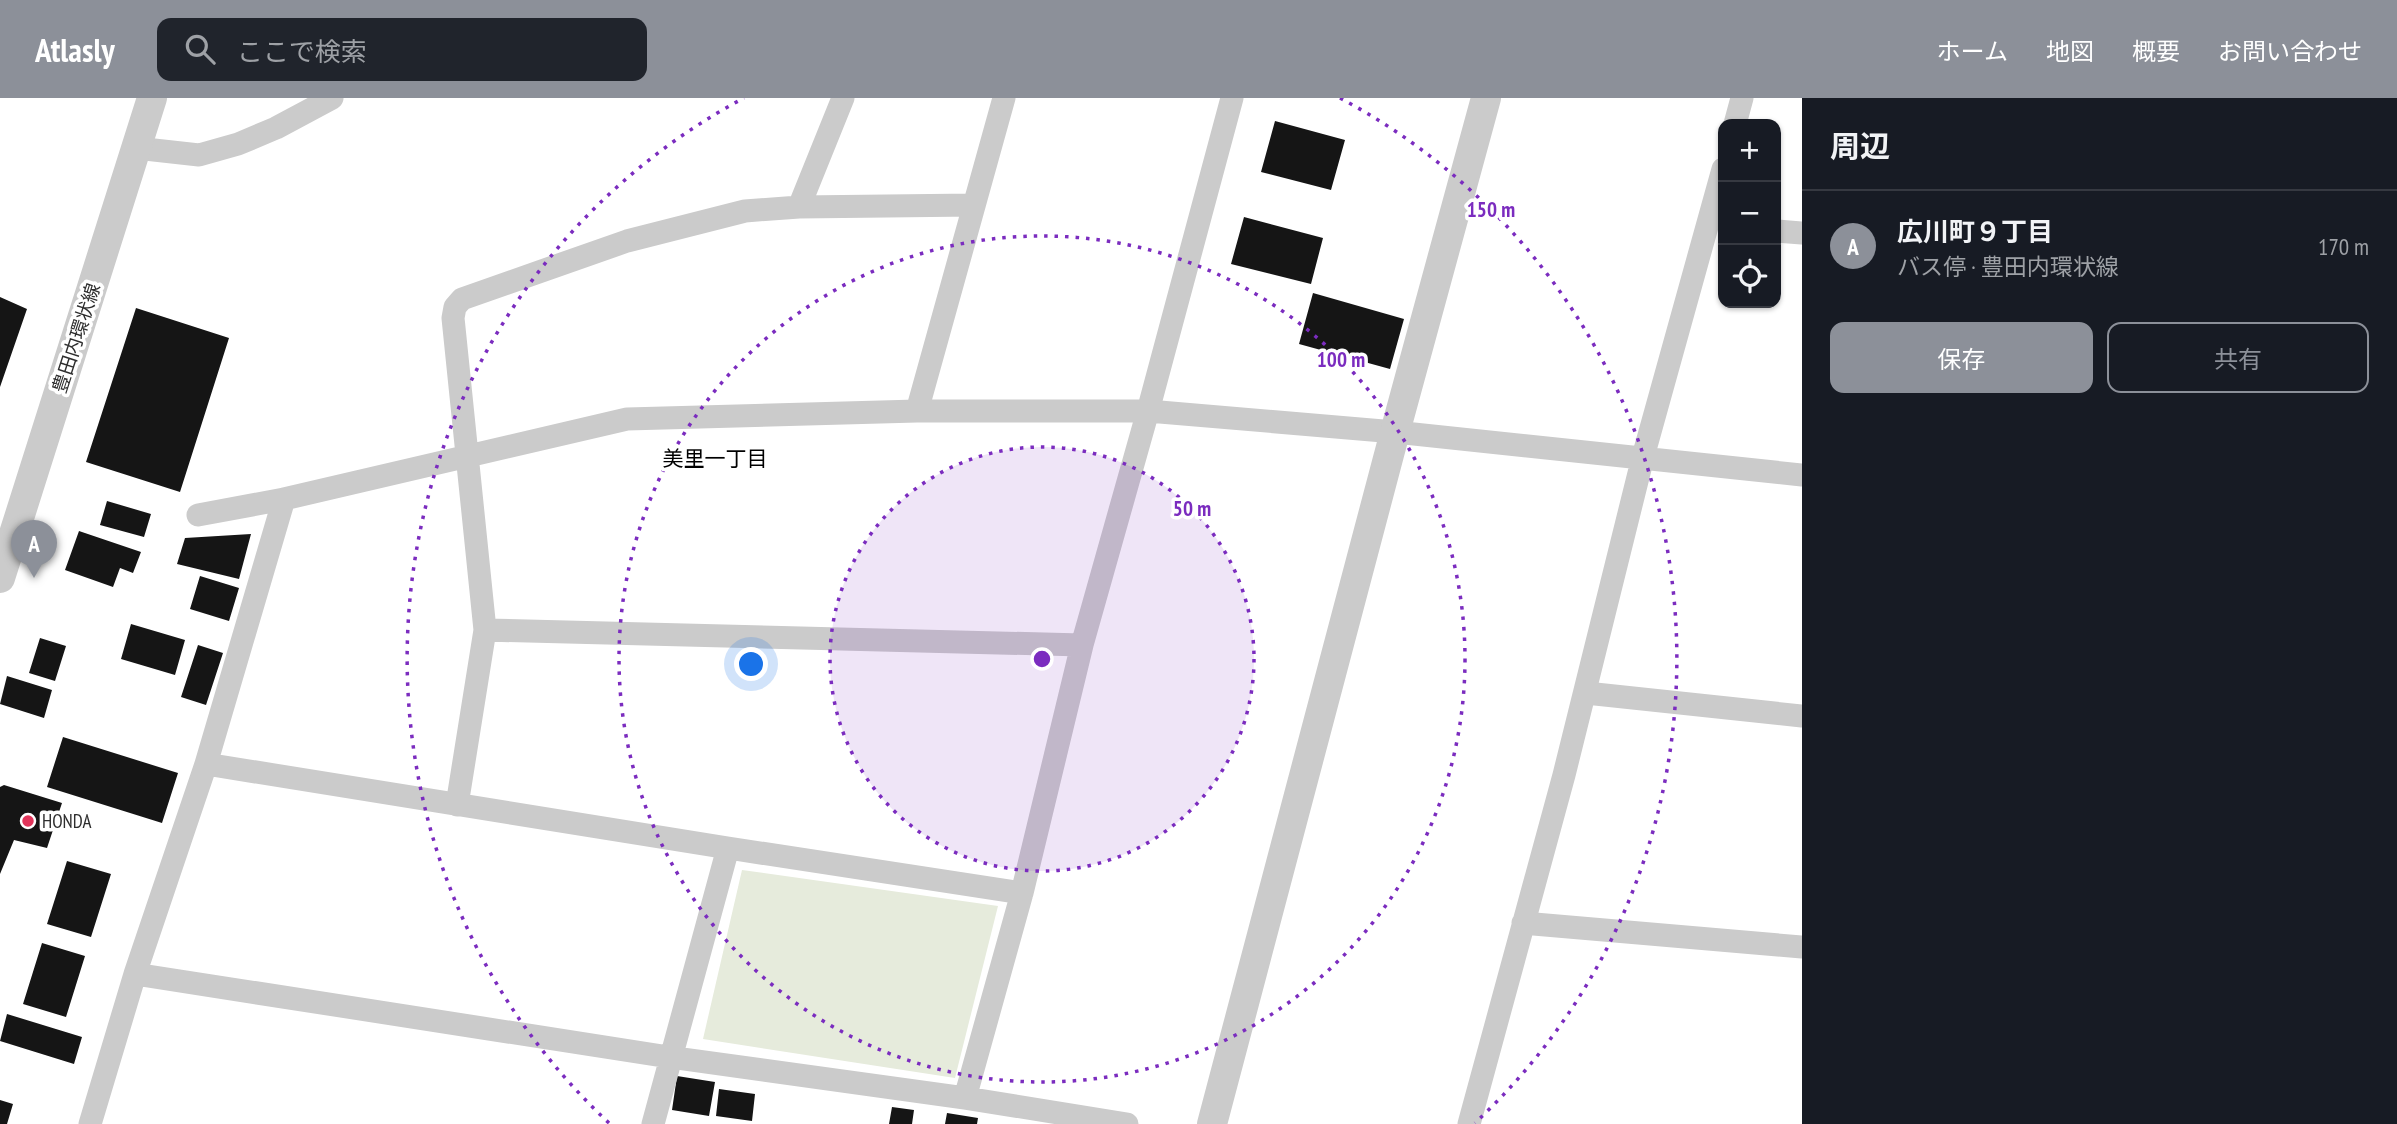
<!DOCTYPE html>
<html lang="ja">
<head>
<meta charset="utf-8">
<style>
  body { margin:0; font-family:"PT Sans Narrow","Noto Sans JP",sans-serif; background:#20242c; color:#f1f3f6 }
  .controls { position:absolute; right:21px; top:21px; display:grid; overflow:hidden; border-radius:14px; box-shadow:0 2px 5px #0004 }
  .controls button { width:63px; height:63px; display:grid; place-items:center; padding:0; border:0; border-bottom:2px solid #363941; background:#171b24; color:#f1f3f6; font:35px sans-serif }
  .you { position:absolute; left:752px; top:567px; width:24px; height:24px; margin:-18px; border:5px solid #fff; border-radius:50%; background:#1a73e8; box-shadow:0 0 0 10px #1a73e833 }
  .badge { display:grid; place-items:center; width:46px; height:46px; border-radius:50%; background:#8c9099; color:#fff; font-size:23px; font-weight:700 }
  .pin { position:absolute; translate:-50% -58px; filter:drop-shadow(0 2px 4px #0008) }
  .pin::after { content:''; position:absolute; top:37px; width:24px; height:21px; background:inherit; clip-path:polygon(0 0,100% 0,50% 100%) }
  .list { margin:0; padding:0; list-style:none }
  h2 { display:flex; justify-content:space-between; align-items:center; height:91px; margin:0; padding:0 28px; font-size:30px }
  h2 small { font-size:23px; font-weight:400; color:#9ea1a6 }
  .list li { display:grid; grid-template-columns:46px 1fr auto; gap:21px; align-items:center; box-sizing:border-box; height:112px; padding:0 28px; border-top:2px solid #363941 }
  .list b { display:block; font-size:26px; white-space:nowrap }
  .list p { margin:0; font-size:23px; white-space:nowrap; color:#9ea1a6 }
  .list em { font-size:23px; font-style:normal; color:#9ea1a6 }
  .actions { display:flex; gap:14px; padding:21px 28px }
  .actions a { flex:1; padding:16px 0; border:2px solid #8c9099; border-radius:14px; text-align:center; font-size:24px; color:#8c9099 }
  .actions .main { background:#8c9099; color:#fff }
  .icon { flex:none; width:38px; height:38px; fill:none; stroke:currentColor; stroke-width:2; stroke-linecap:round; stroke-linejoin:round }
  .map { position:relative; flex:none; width:1802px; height:1026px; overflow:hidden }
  header { display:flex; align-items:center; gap:42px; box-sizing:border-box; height:98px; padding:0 35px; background:#8c9099; color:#fff }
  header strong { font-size:33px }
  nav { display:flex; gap:38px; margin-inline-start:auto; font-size:24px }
  .search { width:490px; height:63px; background:#20242c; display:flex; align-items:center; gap:18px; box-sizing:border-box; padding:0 24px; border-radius:14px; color:#9ea1a6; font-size:26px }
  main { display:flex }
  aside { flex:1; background:#171b24 }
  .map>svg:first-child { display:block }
  .green { fill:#e6ebdc }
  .building { fill:#151515 }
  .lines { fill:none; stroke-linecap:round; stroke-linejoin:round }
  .minor { stroke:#cbcbcb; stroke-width:23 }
  .tertiary { stroke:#cbcbcb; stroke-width:30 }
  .ring { fill:none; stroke:#7b2cbf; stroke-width:3.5; stroke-dasharray:3.5 7 }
  .poi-dot { fill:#e1345a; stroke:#fff; stroke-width:2.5 }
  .labels { text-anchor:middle; stroke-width:7; stroke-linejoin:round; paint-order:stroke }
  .street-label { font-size:19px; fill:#2e2e2e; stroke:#fff }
  .poi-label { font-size:19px; fill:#2e2e2e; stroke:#fff; text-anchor:start }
  .neighbourhood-label { font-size:21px; fill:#000; stroke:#fff }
  .centre { fill:#7b2cbf; stroke:#fff; stroke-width:3.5 }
  .ring-label { font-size:21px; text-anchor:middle; font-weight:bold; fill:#7b2cbf; stroke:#fff; stroke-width:7; stroke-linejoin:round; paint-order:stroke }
</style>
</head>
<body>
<header>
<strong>Atlasly</strong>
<div class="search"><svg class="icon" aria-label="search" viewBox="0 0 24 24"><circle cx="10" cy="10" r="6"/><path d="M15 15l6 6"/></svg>ここで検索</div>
<nav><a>ホーム</a><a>地図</a><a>概要</a><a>お問い合わせ</a></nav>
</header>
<main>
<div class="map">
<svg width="1802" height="1026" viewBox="0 0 1802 1026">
  <rect width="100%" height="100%" fill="#fff"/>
  <path class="green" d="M742,772L998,808L955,980L703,941Z"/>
  <path class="building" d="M1275,23L1345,42L1331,92L1261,74Z
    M1244,119L1323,140L1311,186L1231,166Z
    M1313,195L1404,221L1390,271L1299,246Z
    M0,199L27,211L0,289Z
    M136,210L229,240L180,394L86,364Z
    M107,403L151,416L144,439L100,427Z
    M79,433L141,454L133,475L120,470L113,489L65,472Z
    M251,436L239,481L177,466L185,440Z
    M200,478L239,490L229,523L190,511Z
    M131,526L185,542L175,577L121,561Z
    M40,540L66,548L55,583L29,575Z
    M198,547L223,555L206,607L181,599Z
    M7,578L52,592L44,620L0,606Z
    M63,639L178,675L162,725L47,689Z
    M4,687L62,705L47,750L14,742L0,776V689Z
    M67,763L111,776L91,839L47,826Z
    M42,845L85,858L66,919L23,906Z
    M7,916L82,939L74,966L0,943Z
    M677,978L715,984L709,1018L672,1012Z
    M719,991L755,996L752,1023L716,1018Z
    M0,1002L13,1006L7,1026H0Z
    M892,1009L914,1012L912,1026H889Z
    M947,1015L978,1020L977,1026H945Z"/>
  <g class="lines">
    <path class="minor" d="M1735,26L1742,0
      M136,50L199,57L238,46L276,30L332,0
      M799,109L843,0
      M1776,133L1802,135
      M917,313L1004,0
      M198,417L284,401L627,321L917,313H1148L1395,334L1802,377
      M485,532L1082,547
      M1586,595L1802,618
      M206,666L728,750L1022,795
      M457,707L485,532L453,220L455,209L462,201L627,143L745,113L799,109L974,107
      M1523,825L1802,849
      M135,876L669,959L965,1000L1127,1026
      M965,1000L1022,795L1082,547L1148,313L1232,0
      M90,1026L135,876L206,666L284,401
      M653,1026L728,750
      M1469,1026L1564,677L1643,359L1723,71"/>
    <path class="tertiary" d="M0,480L152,0
      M1212,1026L1395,334L1486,0"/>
  </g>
  <circle cx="1042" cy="561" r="212" fill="#7b2cbf" fill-opacity=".12"/>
  <g class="ring">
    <circle cx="1042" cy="561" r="212"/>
    <circle cx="1042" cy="561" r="423"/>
    <path d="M609 1025A635 635 0 0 1 744 0M1340 0A635 635 0 0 1 1475 1025"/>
  </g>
  <circle class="poi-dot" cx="28" cy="723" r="7"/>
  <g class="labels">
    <g class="street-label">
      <text transform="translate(76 240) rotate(-72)" y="7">豊田内環状線</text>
    </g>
    <g class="poi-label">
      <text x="42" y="730">HONDA</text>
    </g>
    <g class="neighbourhood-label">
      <text x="715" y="368">美里一丁目</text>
    </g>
  </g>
  <circle cx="1042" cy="561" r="10" class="centre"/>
  <g class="ring-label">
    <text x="1491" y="119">150 m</text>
    <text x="1341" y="269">100 m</text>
    <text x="1192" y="418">50 m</text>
  </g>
</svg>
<div class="controls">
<button>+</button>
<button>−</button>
<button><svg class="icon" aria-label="locate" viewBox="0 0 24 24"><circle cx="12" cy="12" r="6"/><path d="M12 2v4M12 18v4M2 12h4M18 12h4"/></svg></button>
</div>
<div class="you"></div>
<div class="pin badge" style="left:34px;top:480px">A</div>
</div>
<aside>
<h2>周辺<small></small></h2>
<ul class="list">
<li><span class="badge">A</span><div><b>広川町９丁目</b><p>バス停 · 豊田内環状線</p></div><em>170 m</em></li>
</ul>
<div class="actions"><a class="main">保存</a><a>共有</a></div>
</aside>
</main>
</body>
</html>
